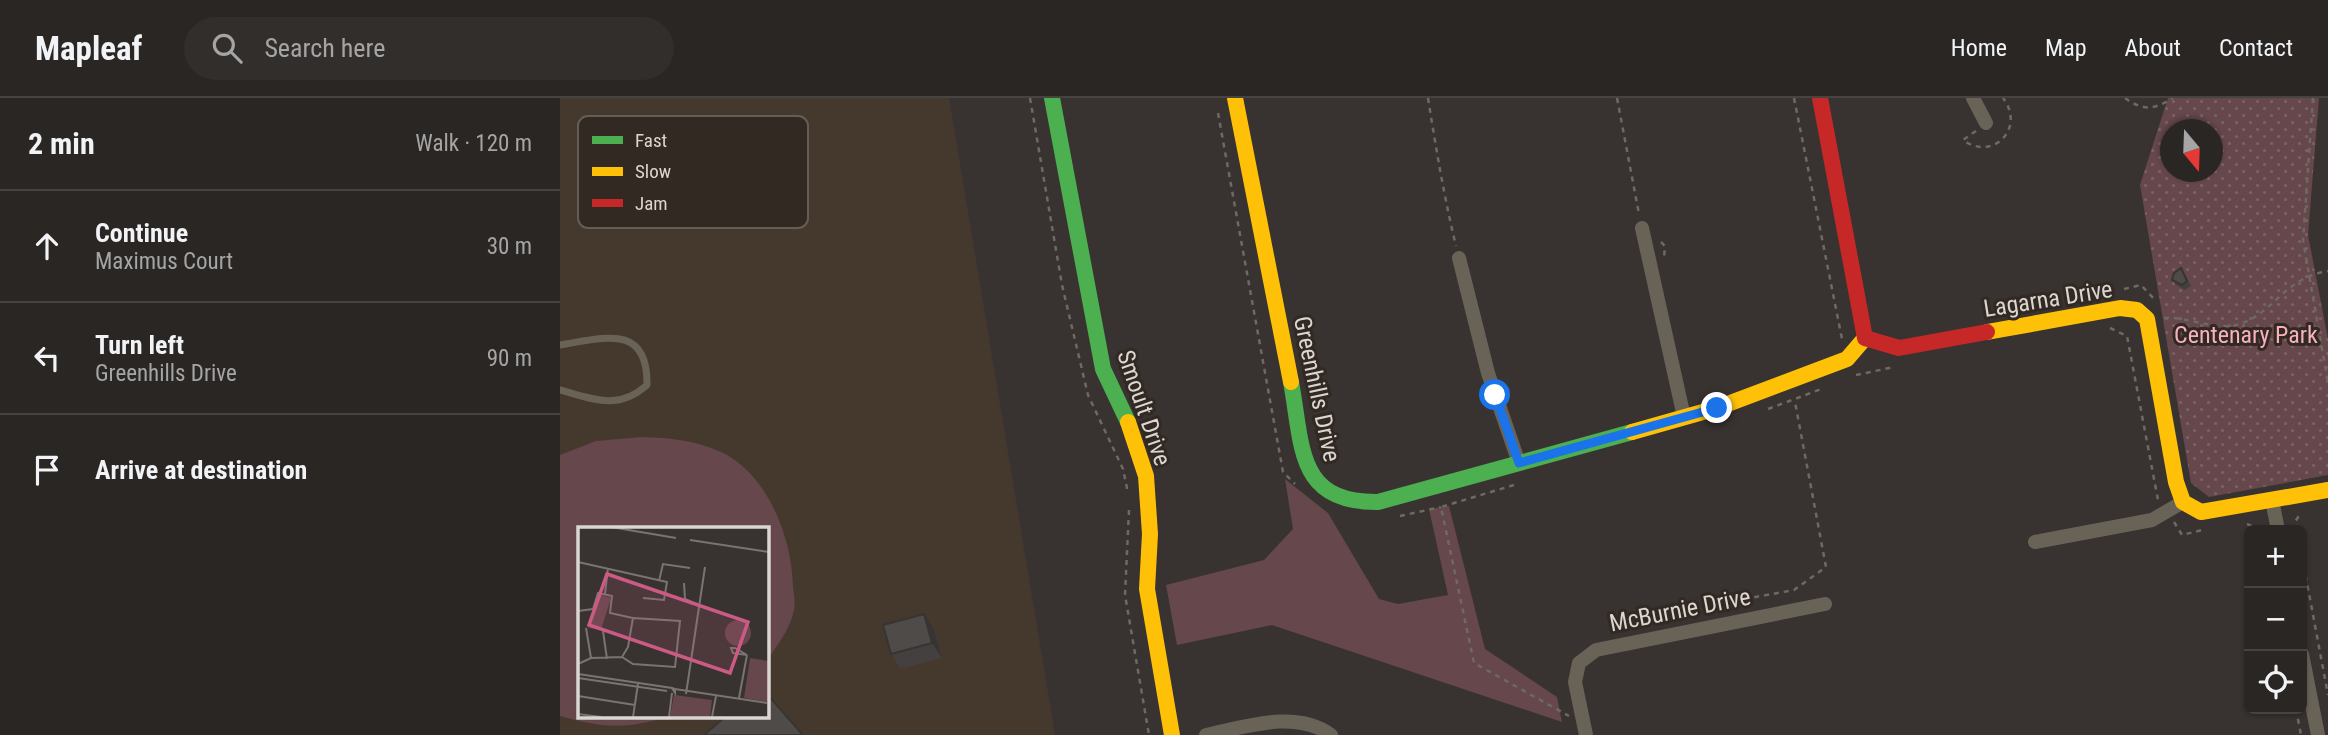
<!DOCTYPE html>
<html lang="en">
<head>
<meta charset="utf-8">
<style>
  body { margin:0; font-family:"Roboto Condensed",sans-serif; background:#322e2c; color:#f1f3f6 }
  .controls { position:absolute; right:21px; bottom:21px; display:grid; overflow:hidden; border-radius:10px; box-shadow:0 2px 5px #0004 }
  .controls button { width:63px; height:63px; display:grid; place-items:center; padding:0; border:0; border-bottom:2px solid #464341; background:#2a2624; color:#f1f3f6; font:35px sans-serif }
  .compass { position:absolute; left:1600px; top:21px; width:63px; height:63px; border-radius:50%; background:#2a2624; box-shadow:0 2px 5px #0004; rotate:161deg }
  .stop { position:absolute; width:21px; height:21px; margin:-16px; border:5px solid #1a73e8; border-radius:50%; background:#fff }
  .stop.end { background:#1a73e8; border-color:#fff; box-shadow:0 2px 7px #0008 }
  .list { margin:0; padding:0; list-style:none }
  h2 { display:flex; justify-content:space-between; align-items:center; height:91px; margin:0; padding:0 28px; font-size:30px }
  h2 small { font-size:23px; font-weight:400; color:#a5a5a6 }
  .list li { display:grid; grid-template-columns:46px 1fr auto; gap:21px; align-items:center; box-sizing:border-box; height:112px; padding:0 28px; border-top:2px solid #464341 }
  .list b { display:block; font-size:26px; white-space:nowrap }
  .list p { margin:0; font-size:23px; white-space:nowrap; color:#a5a5a6 }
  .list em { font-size:23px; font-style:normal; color:#a5a5a6 }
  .icon { flex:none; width:38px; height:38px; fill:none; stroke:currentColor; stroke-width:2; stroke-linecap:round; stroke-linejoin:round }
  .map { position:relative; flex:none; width:1768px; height:637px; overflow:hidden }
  header { display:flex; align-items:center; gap:42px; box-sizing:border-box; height:98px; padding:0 35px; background:#2a2624; border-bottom:2px solid #464341 }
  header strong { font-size:33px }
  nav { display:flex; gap:38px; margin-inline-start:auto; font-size:24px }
  .search { width:490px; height:63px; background:#322e2c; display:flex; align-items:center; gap:18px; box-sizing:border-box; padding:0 24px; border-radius:38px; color:#a5a5a6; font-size:26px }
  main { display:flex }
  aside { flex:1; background:#2a2624 }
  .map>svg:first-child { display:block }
  .built { fill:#45392e; fill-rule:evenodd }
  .grass { fill:#65474c }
  .park { fill:url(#park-dots); fill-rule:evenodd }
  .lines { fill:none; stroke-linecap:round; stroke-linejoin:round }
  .path { stroke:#6e6961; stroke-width:2.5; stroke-dasharray:5 5; stroke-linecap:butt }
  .lane { stroke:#696357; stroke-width:7 }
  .street { stroke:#696357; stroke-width:14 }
  .fast { stroke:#4caf50; stroke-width:16 }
  .slow { stroke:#ffc107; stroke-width:16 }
  .jam { stroke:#c62828; stroke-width:16 }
  .wall { fill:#44403f }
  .shaded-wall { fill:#373433 }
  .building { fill:#4f4b49; stroke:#373433; stroke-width:2 }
  .route { stroke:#1a73e8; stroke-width:9 }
  .labels { text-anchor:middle; stroke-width:6; stroke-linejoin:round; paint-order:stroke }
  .street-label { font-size:24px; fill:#dcd6d2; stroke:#312922 }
  .park-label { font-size:24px; fill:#f8b0bd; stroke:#312922 }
  .inset-road { fill:none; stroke:#7a7471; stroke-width:2 }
  .view { fill:#cb5a85; fill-opacity:0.15; stroke:#cb5a85; stroke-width:3.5 }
  .inset-edge { fill:none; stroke:#dcd6d2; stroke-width:3.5 }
  .key { fill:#312922; stroke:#645d57; stroke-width:2 }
  .key-label { font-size:19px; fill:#dcd6d2 }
</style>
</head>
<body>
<header>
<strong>Mapleaf</strong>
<div class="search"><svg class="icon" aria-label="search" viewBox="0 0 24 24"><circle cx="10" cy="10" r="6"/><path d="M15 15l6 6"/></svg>Search here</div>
<nav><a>Home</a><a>Map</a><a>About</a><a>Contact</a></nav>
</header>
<main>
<aside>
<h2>2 min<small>Walk · 120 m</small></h2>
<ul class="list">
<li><svg class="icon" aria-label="ahead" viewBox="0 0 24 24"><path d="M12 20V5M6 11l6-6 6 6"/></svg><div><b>Continue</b><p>Maximus Court</p></div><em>30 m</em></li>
<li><svg class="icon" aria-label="left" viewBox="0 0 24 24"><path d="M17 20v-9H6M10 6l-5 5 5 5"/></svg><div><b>Turn left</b><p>Greenhills Drive</p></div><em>90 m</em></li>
<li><svg class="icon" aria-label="arrive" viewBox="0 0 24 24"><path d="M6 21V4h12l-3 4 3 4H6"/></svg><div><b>Arrive at destination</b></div></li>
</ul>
</aside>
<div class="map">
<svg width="1768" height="637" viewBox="0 0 1768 637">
  <defs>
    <pattern id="park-dots" width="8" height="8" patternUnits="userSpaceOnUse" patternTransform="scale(1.75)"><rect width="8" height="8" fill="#65474c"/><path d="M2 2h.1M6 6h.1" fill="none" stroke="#7a6165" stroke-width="1.8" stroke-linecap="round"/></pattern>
  </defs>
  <rect width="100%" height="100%" fill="#383330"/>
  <path class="built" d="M0,0H389L495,637H0ZM19,430H206V618H19Z"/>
  <path class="grass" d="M82,339C110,340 135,342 161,354C208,376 232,440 233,489C234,497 236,508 233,516C229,532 217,548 207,562L206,430H19V618H112C65,631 47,631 0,618V357L36,343Z
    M725,381L768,415L819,501L838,506L888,497L869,411L889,408L925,551L997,599L1002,624L712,527L617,547L606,487L704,462L733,431Z"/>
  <path class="park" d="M1608,0H1759L1748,137L1768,241V377L1649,399L1631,385L1580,87ZM1610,32H1652V74H1610Z"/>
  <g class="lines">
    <path class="path" d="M470,0L502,187L528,297L563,371L568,395
      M868,0C876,50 884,99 896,148
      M1057,0L1079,116
      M1234,0L1282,241
      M1565,0C1583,13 1594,12 1613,0
      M1753,0L1743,142L1768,285
      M658,15L723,374L735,386
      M1416,33L1403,42C1433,64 1466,30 1443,0
      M1101,144L1105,148L1104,160
      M1564,191L1581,187L1595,202
      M1604,220C1628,218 1656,234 1680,226C1715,214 1724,180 1768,173
      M1550,230L1567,238L1598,402
      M1296,277L1334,269
      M1208,311L1264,290
      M954,387L881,409L914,565L1009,618
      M569,412L565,497L589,637
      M840,418L881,409
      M1614,424L1622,437L1642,432
      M1687,426L1702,432
      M1737,432L1735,424L1740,416
      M1742,458L1768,597
      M1058,531L1146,508L1234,492L1266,469L1235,304
      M1736,611L1741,637"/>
    <path class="lane" d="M0,247C44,240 88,225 87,287C58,313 34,301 0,292"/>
    <path class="street" d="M1413,0L1426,25
      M1082,130L1124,319
      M899,160L928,275L959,365
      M1712,402L1718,432
      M1475,444L1592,422L1623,404
      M1742,556L1758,637
      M646,637C685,629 736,611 771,637
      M1026,637L1015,584L1019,565L1036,552L1265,506"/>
    <path class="fast" d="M492,0L543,271L568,324
      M731,284C743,348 736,405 818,404L1072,334"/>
    <path class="slow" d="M675,0L731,284
      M1427,234L1560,210L1577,212L1587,221L1616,384L1623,404L1641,414L1768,392
      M568,324L586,378L590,436L587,491L612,637
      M1072,334L1157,310L1287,261L1305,240"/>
    <path class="jam" d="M1260,0L1305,240L1339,250L1427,234"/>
  </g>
  <path class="wall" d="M1625,176L1631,188L1625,192L1616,187L1612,182Z
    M374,531L382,560L341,571L331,556Z"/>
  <path class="shaded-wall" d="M364,516L374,531L382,560L372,545Z"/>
  <path class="building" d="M1621,170L1627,183L1622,187L1612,182L1614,175Z
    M364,516L372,545L331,556L323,527Z
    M206,595L243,637H144L166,618H206Z"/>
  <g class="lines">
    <path class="route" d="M935,297L959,365L1157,310"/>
  </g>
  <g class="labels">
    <g class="street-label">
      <text transform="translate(1488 201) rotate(-9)" y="8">Lagarna Drive</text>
      <text transform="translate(757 291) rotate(78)" y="8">Greenhills Drive</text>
      <text transform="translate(584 310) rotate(71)" y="8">Smoult Drive</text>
      <text transform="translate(1120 512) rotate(-11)" y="8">McBurnie Drive</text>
    </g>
    <g class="park-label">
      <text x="1686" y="245">Centenary Park</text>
    </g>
  </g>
  <g transform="translate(18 429)">
    <rect width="191" height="191" fill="#383330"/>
    <path d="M147 106a13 13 0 1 1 26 0a13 13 0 1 1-26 0Z" fill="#65474c"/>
    <path d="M96,168L134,173L132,190H92Z" fill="#65474c"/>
    <path d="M20,67L33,71L23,103L10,101ZM172,131L191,134V175L166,171Z" fill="#65474c"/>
    <path class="inset-road" d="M33,0L98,11M112,13L191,25M0,35L89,55L86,73L65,71M81,54L85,37L112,41M106,56L107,72L121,78M27,67L30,41M0,84L15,82L20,66L34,69L32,86L55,91L50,120L44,130L13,131L0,137M8,101L13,131M25,104L29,132M153,121H157L169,128L155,126ZM44,130L55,137L97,140L102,94L55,91M0,147L94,161L97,166V162L94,161M0,151L89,164M97,162L189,176M108,167L127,40M0,169L57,178M161,171L169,128M0,187L23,190M55,190L60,157M91,190L94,166M134,190L138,169"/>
    <path class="view" d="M29,47L170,95L152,146L11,98Z"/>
    <rect width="191" height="191" class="inset-edge"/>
  </g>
  <rect x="18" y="18" width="230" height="112" rx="10" class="key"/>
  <rect x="32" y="38" width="31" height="8" fill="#4caf50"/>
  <rect x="32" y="69" width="31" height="9" fill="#ffc107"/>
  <rect x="32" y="101" width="31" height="8" fill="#c62828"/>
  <g class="key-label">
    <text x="75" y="49">Fast</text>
    <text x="75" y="80">Slow</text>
    <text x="75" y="112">Jam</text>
  </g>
</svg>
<div class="controls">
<button>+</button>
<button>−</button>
<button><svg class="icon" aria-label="locate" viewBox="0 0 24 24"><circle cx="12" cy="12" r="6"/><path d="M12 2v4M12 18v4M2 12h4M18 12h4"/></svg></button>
</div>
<svg class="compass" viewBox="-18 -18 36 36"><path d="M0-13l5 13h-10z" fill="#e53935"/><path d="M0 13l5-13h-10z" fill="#a5a5a6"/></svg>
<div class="stop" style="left:935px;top:297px"></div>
<div class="stop end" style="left:1157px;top:310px"></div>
</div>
</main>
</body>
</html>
